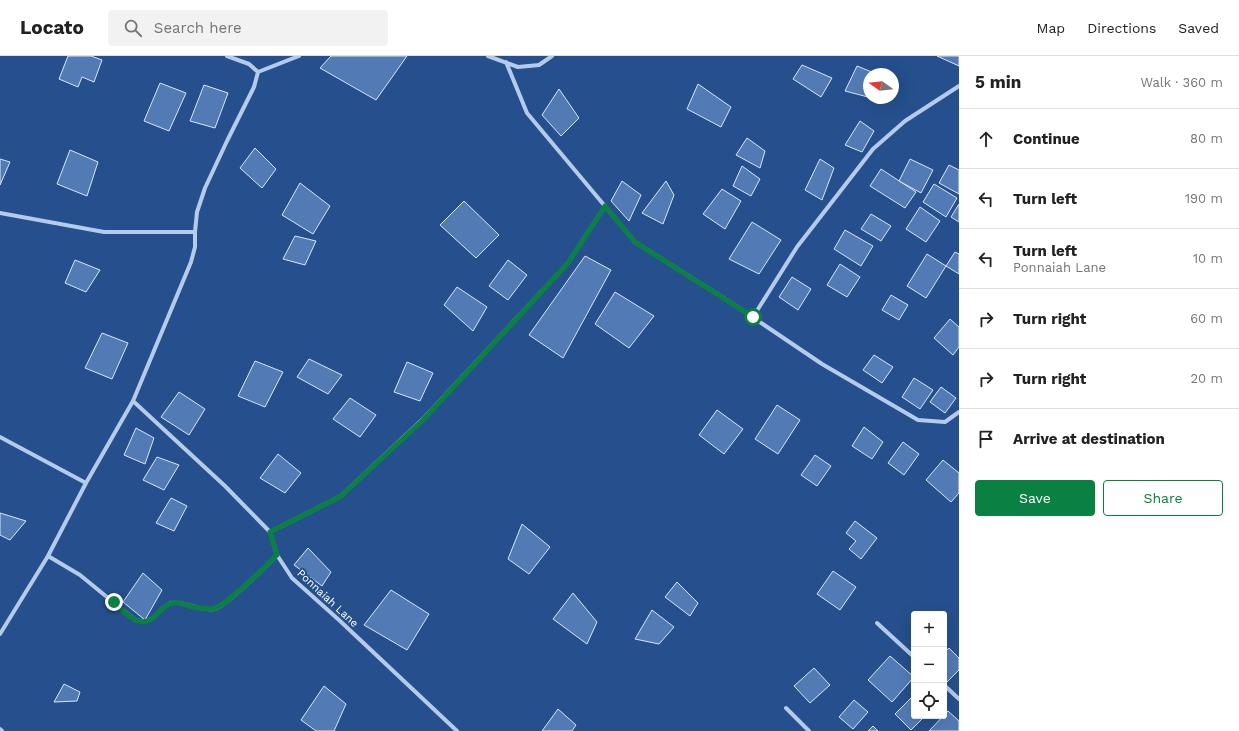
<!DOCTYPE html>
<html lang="en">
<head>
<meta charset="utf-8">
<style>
  body { margin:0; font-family:"Work Sans",sans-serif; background:#f2f2f2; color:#222 }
  .controls { position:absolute; right:12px; bottom:12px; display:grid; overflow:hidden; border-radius:4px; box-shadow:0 4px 16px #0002 }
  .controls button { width:36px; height:36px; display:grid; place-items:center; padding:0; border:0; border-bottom:1px solid #e0e0e0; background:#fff; color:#222; font:20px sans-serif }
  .compass { position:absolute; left:863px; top:12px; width:36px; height:36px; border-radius:50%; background:#fff; box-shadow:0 4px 16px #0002; rotate:285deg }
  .stop { position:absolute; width:12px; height:12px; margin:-9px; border:3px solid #0b8043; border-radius:50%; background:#fff }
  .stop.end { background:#0b8043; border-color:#fff; box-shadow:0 1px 4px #0008 }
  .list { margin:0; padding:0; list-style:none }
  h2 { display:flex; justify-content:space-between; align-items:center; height:52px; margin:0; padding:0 16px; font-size:17px }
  h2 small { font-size:13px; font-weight:400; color:#767676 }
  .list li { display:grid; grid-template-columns:26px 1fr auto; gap:12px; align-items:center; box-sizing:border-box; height:60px; padding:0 16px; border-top:1px solid #e0e0e0 }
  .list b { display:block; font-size:15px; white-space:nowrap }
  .list p { margin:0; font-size:13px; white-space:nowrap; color:#767676 }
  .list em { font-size:13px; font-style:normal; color:#767676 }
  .actions { display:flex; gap:8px; padding:12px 16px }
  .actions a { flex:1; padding:9px 0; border:1px solid #0b8043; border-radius:4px; text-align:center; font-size:14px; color:#0b8043 }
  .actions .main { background:#0b8043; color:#fff }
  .icon { flex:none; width:22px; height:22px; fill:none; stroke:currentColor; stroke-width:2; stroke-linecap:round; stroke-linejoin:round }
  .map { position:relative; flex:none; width:959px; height:675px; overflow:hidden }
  header { display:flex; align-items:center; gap:24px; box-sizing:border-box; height:56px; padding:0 20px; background:#fff; border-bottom:1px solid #e0e0e0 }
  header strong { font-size:19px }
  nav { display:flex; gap:22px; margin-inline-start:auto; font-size:14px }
  .search { width:280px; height:36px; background:#f2f2f2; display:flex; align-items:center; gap:10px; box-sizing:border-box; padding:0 14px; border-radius:4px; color:#767676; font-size:15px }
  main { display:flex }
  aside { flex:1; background:#fff }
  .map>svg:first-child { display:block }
  .building { fill:#527bb5; stroke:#d9e6f8 }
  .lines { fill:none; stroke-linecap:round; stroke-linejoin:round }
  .street { stroke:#b4cbeb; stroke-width:4 }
  .route { stroke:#0b8043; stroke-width:5 }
  .labels { text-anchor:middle; stroke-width:4; stroke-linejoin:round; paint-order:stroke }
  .street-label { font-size:11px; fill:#fff; stroke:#25508d }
</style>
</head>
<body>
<header>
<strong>Locato</strong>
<div class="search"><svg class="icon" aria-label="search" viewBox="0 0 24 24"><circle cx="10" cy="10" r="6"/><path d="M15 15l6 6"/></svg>Search here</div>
<nav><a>Map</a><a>Directions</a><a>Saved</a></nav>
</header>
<main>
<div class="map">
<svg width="959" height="675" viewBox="0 0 959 675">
  <rect width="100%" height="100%" fill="#25508d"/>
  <path class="building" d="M68,0H91L102,4L94,26L82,21L78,31L59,23Z
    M331,0H407L376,44L320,12Z
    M937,0H959V10Z
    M802,9L832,22L821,41L793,23Z
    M857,10L877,18H869V38L868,41L845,35Z
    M160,27L186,37L169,75L144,65Z
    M698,28L731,51L721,71L687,53Z
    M204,29L228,37L215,72L190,65Z
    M559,33L579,62L561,80L542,59Z
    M860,65L874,75L862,96L845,89Z
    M747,82L765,95L760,112L736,99Z
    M255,92L276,113L262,132L240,112Z
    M70,94L98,106L87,140L57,128Z
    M0,103L10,106L0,129Z
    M820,103L834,112L822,144L805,134Z
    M910,103L933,114L921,137L899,125Z
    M949,109L959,114V138L939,127Z
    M742,110L760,123L751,140L733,130Z
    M881,113L916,136L905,152L870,130Z
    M622,125L641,139L629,165L611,145Z
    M666,125L674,139L663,168L642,157Z
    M300,127L330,150L313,178L282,159Z
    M934,128L957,142L946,161L923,146Z
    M722,133L741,145L725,173L703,158Z
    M464,145L499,179L476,202L440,169Z
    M959,148V166L951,161Z
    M920,151L940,165L926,186L906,173Z
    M871,158L891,170L881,185L861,173Z
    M752,166L781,184L759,218L729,203Z
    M845,174L873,190L861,210L834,193Z
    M295,180L316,185L305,209L283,203Z
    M955,196L959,198V218L946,210Z
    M927,198L946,210L926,242L907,230Z
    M585,200L611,214L563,302L529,279Z
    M75,204L100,214L86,236L65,227Z
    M508,204L527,219L508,244L489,230Z
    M840,208L860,221L847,241L827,229Z
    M792,221L811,233L798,254L779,241Z
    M457,231L487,251L473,275L444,249Z
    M615,236L654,260L629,292L595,268Z
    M891,239L908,249L899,264L882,254Z
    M950,263L959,271V291L953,299L934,282Z
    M102,277L128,287L112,323L85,312Z
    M874,299L893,311L882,327L863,314Z
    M309,303L342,319L328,338L297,321Z
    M255,305L283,316L265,351L238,340Z
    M407,306L433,317L420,345L394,336Z
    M914,322L933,334L920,353L902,341Z
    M941,331L956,342L945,357L930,346Z
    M179,336L205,353L189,379L161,361Z
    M350,342L376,359L360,381L333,363Z
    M777,349L800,364L778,398L755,383Z
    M717,354L743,373L724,398L699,379Z
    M864,371L883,386L872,403L852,390Z
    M136,372L154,382L145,408L124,399Z
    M903,386L919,398L904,419L888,407Z
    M278,398L301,417L285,437L260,422Z
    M815,399L831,410L817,430L801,419Z
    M157,401L179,409L164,434L143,424Z
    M943,404L959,417V437L951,446L926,424Z
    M171,442L187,450L174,475L156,467Z
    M0,457L26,465L10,484L0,479Z
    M855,465L877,482L861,503L849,493L856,485L846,477Z
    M522,468L550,491L529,518L508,503Z
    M308,492L331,516L322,530L294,509Z
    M833,515L856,531L840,554L817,538Z
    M143,517L162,534L145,564L123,546Z
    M677,526L698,547L690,560L665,541Z
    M391,534L429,558L407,594L364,569Z
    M573,537L597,566L587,588L553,563Z
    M652,554L674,571L659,588L635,583Z
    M949,592L959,602V614L947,626L944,623V597Z
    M890,600L914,621L892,646L868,624Z
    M814,612L830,629L810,647L794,630Z
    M64,628L80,636L77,645L54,646Z
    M324,630L346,648L334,675H316L301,664Z
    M914,639V660H925L911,674L895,658Z
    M854,644L868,656L853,673L839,661Z
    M558,653L576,669L572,675H542Z
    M948,655L959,665V675H929Z
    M873,670L878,675H868Z"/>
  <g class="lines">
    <path class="street" d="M488,0L518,11L539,9L552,0
      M506,6L527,57L635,186L736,250L822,308L918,364L945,366L959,356
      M258,16L299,0
      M0,157L104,176H195
      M753,261L797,191L873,93L905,65L959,30
      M133,345L225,430L270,476L277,499L292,522L339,564L457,675
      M0,381L86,427
      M270,476L341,440L423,363L568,207L605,150
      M48,500L80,519L135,564C155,570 156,553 171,547C181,544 202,556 214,553C227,550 266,510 277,499
      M877,567L914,601
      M0,578L48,500L86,427L133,345L191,206L195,191V176L197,156L205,132L227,85L254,31L258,16L249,8L227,0
      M944,629L959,643
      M786,652L809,675
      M0,673L2,675"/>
  </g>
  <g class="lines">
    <path class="route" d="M114,546C126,557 140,576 156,559C161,554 166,548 173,547C180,545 187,550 194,551C199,552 206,553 212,553C225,552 266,509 277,499L270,476L341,440L423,364L568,207L605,150L635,186L753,261"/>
  </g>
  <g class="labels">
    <g class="street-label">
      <text transform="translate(328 542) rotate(43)" y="4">Ponnaiah Lane</text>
    </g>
  </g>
</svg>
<div class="controls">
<button>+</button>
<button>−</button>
<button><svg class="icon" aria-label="locate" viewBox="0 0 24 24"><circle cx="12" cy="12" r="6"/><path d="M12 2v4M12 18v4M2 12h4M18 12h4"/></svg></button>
</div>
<svg class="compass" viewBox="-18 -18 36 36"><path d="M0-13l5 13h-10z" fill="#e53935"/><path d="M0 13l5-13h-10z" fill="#767676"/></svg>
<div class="stop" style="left:753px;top:261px"></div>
<div class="stop end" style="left:114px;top:546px"></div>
</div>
<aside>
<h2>5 min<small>Walk · 360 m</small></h2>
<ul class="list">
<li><svg class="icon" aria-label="ahead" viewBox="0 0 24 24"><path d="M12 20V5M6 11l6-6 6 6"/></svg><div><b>Continue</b></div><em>80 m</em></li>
<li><svg class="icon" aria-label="left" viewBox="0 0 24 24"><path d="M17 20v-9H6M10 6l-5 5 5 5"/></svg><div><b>Turn left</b></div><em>190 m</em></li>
<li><svg class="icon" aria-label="left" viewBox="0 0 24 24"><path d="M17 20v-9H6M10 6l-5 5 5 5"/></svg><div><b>Turn left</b><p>Ponnaiah Lane</p></div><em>10 m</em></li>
<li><svg class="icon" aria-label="right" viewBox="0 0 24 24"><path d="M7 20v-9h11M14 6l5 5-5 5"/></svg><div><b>Turn right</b></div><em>60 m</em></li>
<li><svg class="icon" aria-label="right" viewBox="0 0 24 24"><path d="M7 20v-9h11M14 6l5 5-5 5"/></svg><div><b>Turn right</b></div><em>20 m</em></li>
<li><svg class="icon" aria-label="arrive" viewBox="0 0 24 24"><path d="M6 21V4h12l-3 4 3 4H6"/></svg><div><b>Arrive at destination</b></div></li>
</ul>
<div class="actions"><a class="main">Save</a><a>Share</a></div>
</aside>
</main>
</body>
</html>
